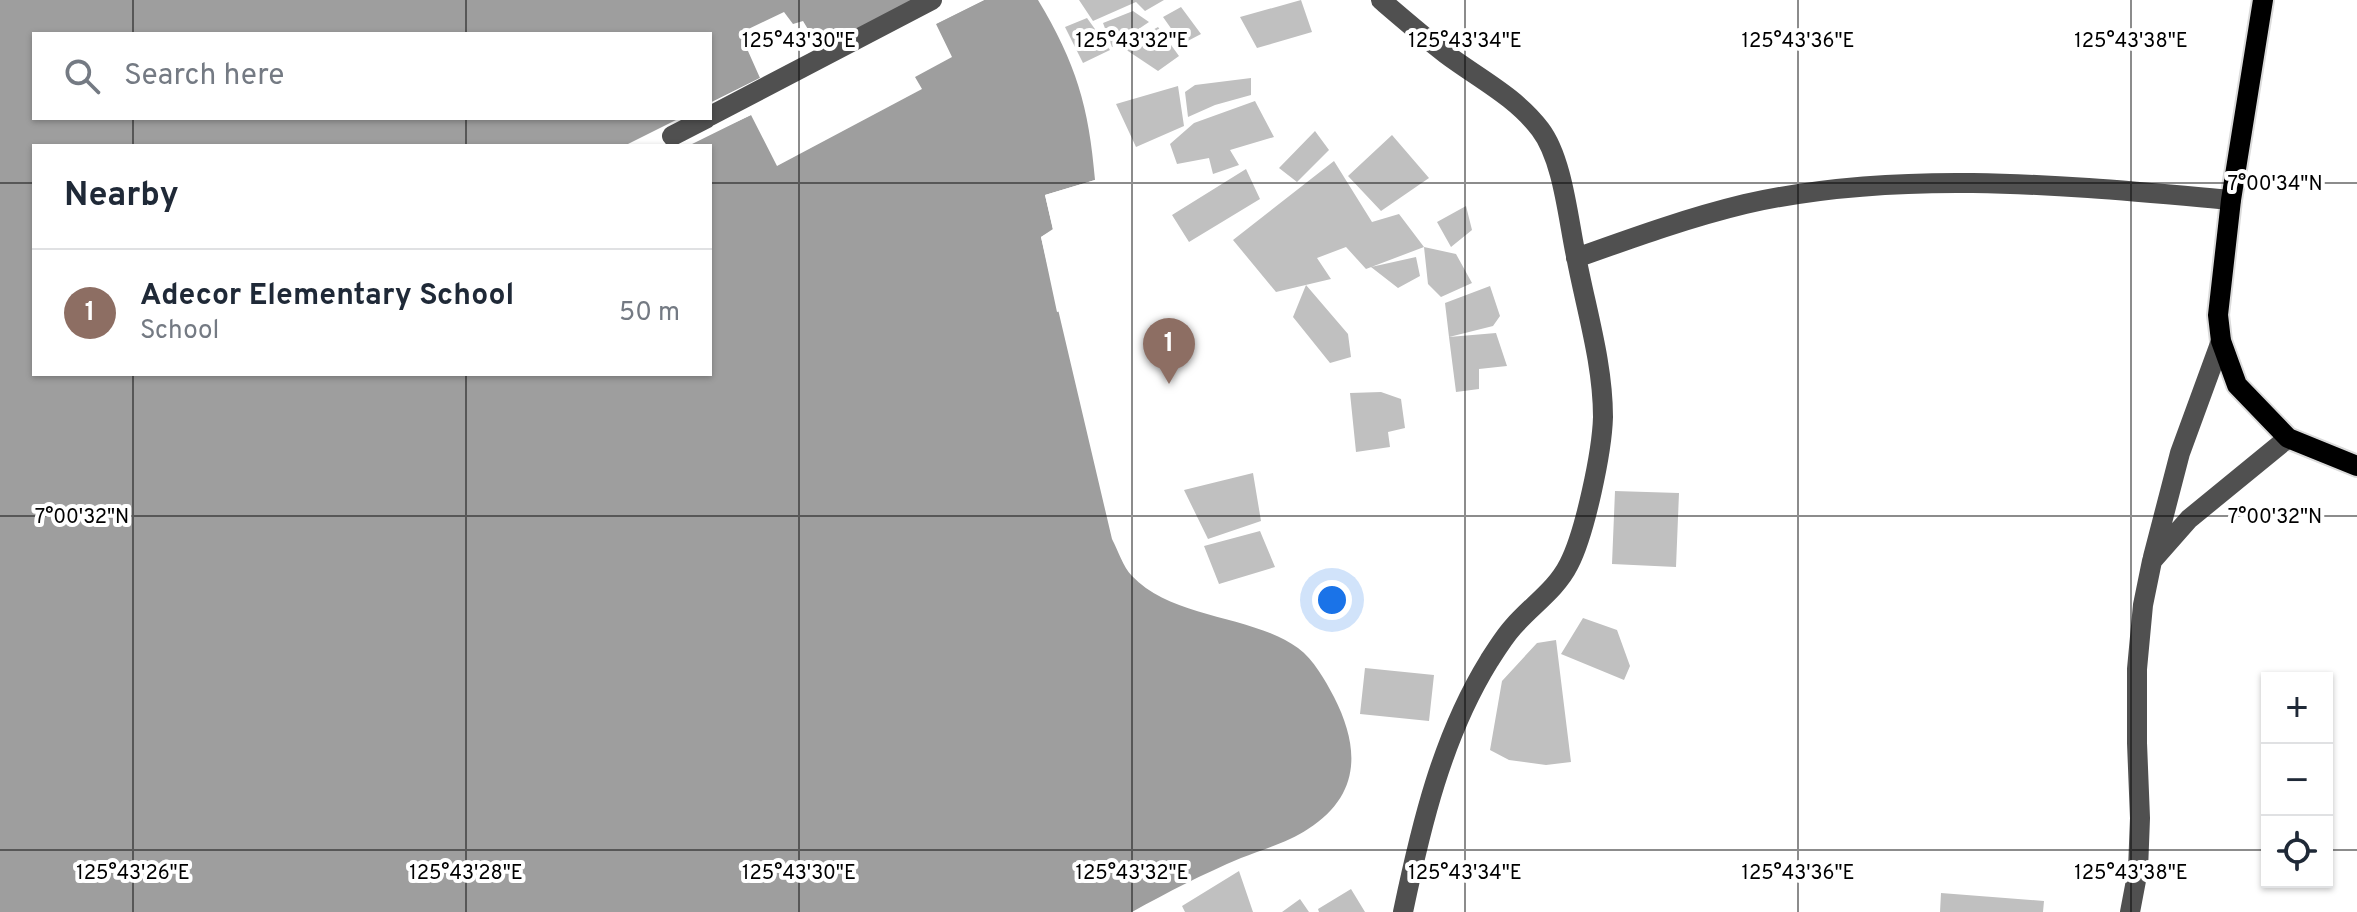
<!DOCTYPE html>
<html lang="en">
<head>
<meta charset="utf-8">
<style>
  body { margin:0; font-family:Overpass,sans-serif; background:#f6f6f7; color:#1f2937 }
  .controls { position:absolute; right:24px; bottom:24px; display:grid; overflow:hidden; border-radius:0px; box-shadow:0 2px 6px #0004 }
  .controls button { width:72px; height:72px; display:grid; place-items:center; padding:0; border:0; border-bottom:2px solid #e0e1e3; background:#fff; color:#1f2937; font:40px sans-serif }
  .you { position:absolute; left:1332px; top:600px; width:28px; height:28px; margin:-20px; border:6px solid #fff; border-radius:50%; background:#1a73e8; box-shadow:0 0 0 12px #1a73e833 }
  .badge { display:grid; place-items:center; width:52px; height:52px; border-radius:50%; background:#000; color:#fff; font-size:26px; font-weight:700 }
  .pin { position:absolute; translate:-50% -66px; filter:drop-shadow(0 2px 4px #0008) }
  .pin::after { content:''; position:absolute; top:42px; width:28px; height:24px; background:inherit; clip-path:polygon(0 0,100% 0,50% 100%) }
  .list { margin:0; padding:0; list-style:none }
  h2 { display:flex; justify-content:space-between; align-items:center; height:104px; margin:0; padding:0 32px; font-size:34px }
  h2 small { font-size:26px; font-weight:400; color:#747a83 }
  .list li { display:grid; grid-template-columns:52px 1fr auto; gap:24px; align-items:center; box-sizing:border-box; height:128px; padding:0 32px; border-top:2px solid #e0e1e3 }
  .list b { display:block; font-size:30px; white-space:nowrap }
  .list p { margin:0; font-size:26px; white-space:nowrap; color:#747a83 }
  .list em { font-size:26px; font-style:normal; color:#747a83 }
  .icon { flex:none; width:44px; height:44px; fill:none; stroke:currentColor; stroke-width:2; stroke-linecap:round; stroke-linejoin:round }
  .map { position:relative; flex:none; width:2357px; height:912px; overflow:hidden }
  .search { position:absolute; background:#fff; box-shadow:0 2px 6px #0004; left:32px; top:32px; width:680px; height:88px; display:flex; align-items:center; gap:20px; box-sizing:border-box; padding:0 28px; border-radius:0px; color:#747a83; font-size:30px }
  .panel { position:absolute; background:#fff; box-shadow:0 2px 6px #0004; left:32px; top:144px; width:680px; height:232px; border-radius:0px }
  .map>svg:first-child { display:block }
  .water { fill:#9e9e9e }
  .pier { fill:#fff }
  .building { fill:#c0c0c0 }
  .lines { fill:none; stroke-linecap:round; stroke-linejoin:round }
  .major-casing { stroke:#dbdbdb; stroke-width:24 }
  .minor { stroke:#505050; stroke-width:20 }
  .major { stroke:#000; stroke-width:20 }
  .ticks { fill:none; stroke:#000; stroke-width:2; stroke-opacity:0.45 }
  .ticks-label { font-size:20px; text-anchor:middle; fill:#000; stroke:#fff; stroke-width:8; stroke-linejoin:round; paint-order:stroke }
</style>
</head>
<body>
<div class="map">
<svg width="2357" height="912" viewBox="0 0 2357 912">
  <rect width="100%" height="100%" fill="#fff"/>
  <path class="water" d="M0,0H916L710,103V34H34V118H680L624,146H34V374H710V146H688L984,0H1038C1076,63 1089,107 1095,180L1045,195L1053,230L1041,237L1112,539C1118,550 1123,567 1132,576C1173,619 1253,615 1298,648C1314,660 1325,680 1334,697C1360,748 1361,795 1308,829C1289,842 1263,849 1241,858C1203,874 1168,892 1132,912H0Z"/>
  <path class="pier" d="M975,0H984L936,24L952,57L915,77L922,89L777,166L751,115L684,146L686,142Z
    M784,12L793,24L803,21L820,49L710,107V103L760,78L740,33Z
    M1095,180L1096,184L1050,198L1057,230L1045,239L1061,311L1057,312L1041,237L1053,229L1045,195Z"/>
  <path class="building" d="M1079,0H1164L1145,11L1136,2L1093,21Z
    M1301,0L1312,32L1257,48L1240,17Z
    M1181,7L1201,34L1182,44L1163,17Z
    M1133,11L1149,22L1112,47L1103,23Z
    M1087,18L1110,50L1083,63L1065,27Z
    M1158,27L1179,56L1158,71L1122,47Z
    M1251,78V95L1215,105L1188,117L1185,92L1195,85Z
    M1178,86L1184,126L1136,147L1116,104Z
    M1255,101L1274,137L1230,150L1239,165L1213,174L1209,158L1177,164L1170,144L1194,123Z
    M1315,131L1329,150L1297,182L1279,168Z
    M1392,135L1429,178L1381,211L1348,176Z
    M1334,161L1372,222L1399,214L1424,247L1366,269L1346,247L1317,258L1331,279L1276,292L1233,240Z
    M1246,169L1260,199L1189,242L1172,215Z
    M1466,206L1472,230L1451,247L1437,222Z
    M1424,247L1456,254L1472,283L1441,297L1428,284Z
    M1416,257L1420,276L1398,288L1371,267Z
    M1306,285L1348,334L1351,357L1330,363L1293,317Z
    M1490,286L1500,316L1493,326L1449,337L1445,303Z
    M1496,333L1507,366L1479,369V389L1456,392L1449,337Z
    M1381,392L1401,399L1405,428L1388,432L1390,447L1356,452L1350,393Z
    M1253,473L1261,521L1208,539L1184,490Z
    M1615,491L1679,493L1676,567L1612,564Z
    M1260,531L1275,567L1219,584L1204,546Z
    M1583,618L1617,630L1630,666L1624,680L1561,654Z
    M1556,640L1571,762L1546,765L1509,760L1490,750L1502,681L1537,643Z
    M1365,668L1434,675L1429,721L1360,714Z
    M1239,871L1253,912H1185L1182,906Z
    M1351,889L1365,912H1319L1318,909Z
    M1941,893L2044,901L2043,912H1940Z
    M1300,899L1309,912H1282Z"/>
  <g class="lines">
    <defs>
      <path id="major" d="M2263,0L2231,200L2218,315L2221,341L2237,385L2288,438L2357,466"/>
    </defs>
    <use href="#major" class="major-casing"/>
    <path class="minor" d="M1381,0C1402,18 1424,37 1446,54C1478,78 1516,97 1540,129C1563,159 1568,219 1576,256C1586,309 1603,363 1603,417C1602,452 1585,533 1569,564C1556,590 1532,605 1513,627C1504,637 1496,650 1489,661C1442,737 1421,826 1403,912
      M710,116L932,0
      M672,136L707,118
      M1576,258C1632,238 1687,218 1745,204C1903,168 2071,186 2231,200
      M2153,557L2180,453L2221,341
      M2130,912L2138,870L2140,818L2137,743V669L2143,605L2152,561L2189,519L2288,438"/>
    <use href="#major" class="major"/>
  </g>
  <path class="ticks" d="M133,0V34M466,0V34M799,0V912M1132,0V912M1465,0V912M1798,0V912M2131,0V912M133,118V146M466,118V146M0,183H34M710,183H2357M133,374V912M466,374V912M0,516H2357M0,850H2267M2327,850H2357"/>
  <g class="ticks-label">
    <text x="799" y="47">125°43'30"E</text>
    <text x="1132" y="47">125°43'32"E</text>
    <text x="1465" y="47">125°43'34"E</text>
    <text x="1798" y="47">125°43'36"E</text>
    <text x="2131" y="47">125°43'38"E</text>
    <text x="2275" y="190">7°00'34"N</text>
    <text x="82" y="523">7°00'32"N</text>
    <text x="2275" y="523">7°00'32"N</text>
    <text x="133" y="879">125°43'26"E</text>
    <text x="466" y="879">125°43'28"E</text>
    <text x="799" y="879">125°43'30"E</text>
    <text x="1132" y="879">125°43'32"E</text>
    <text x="1465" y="879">125°43'34"E</text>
    <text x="1798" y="879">125°43'36"E</text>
    <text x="2131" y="879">125°43'38"E</text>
  </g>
</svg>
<div class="controls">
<button>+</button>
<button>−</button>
<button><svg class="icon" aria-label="locate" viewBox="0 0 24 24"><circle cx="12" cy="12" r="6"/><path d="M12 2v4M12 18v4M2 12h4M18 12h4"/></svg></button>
</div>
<div class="you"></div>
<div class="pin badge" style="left:1169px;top:384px;background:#8d6e63">1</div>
<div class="search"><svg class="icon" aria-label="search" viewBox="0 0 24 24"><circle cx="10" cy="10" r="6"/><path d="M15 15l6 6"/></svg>Search here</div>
<section class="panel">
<h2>Nearby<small></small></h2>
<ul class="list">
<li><span class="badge" style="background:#8d6e63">1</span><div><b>Adecor Elementary School</b><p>School</p></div><em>50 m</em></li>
</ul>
</section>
</div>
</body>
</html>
